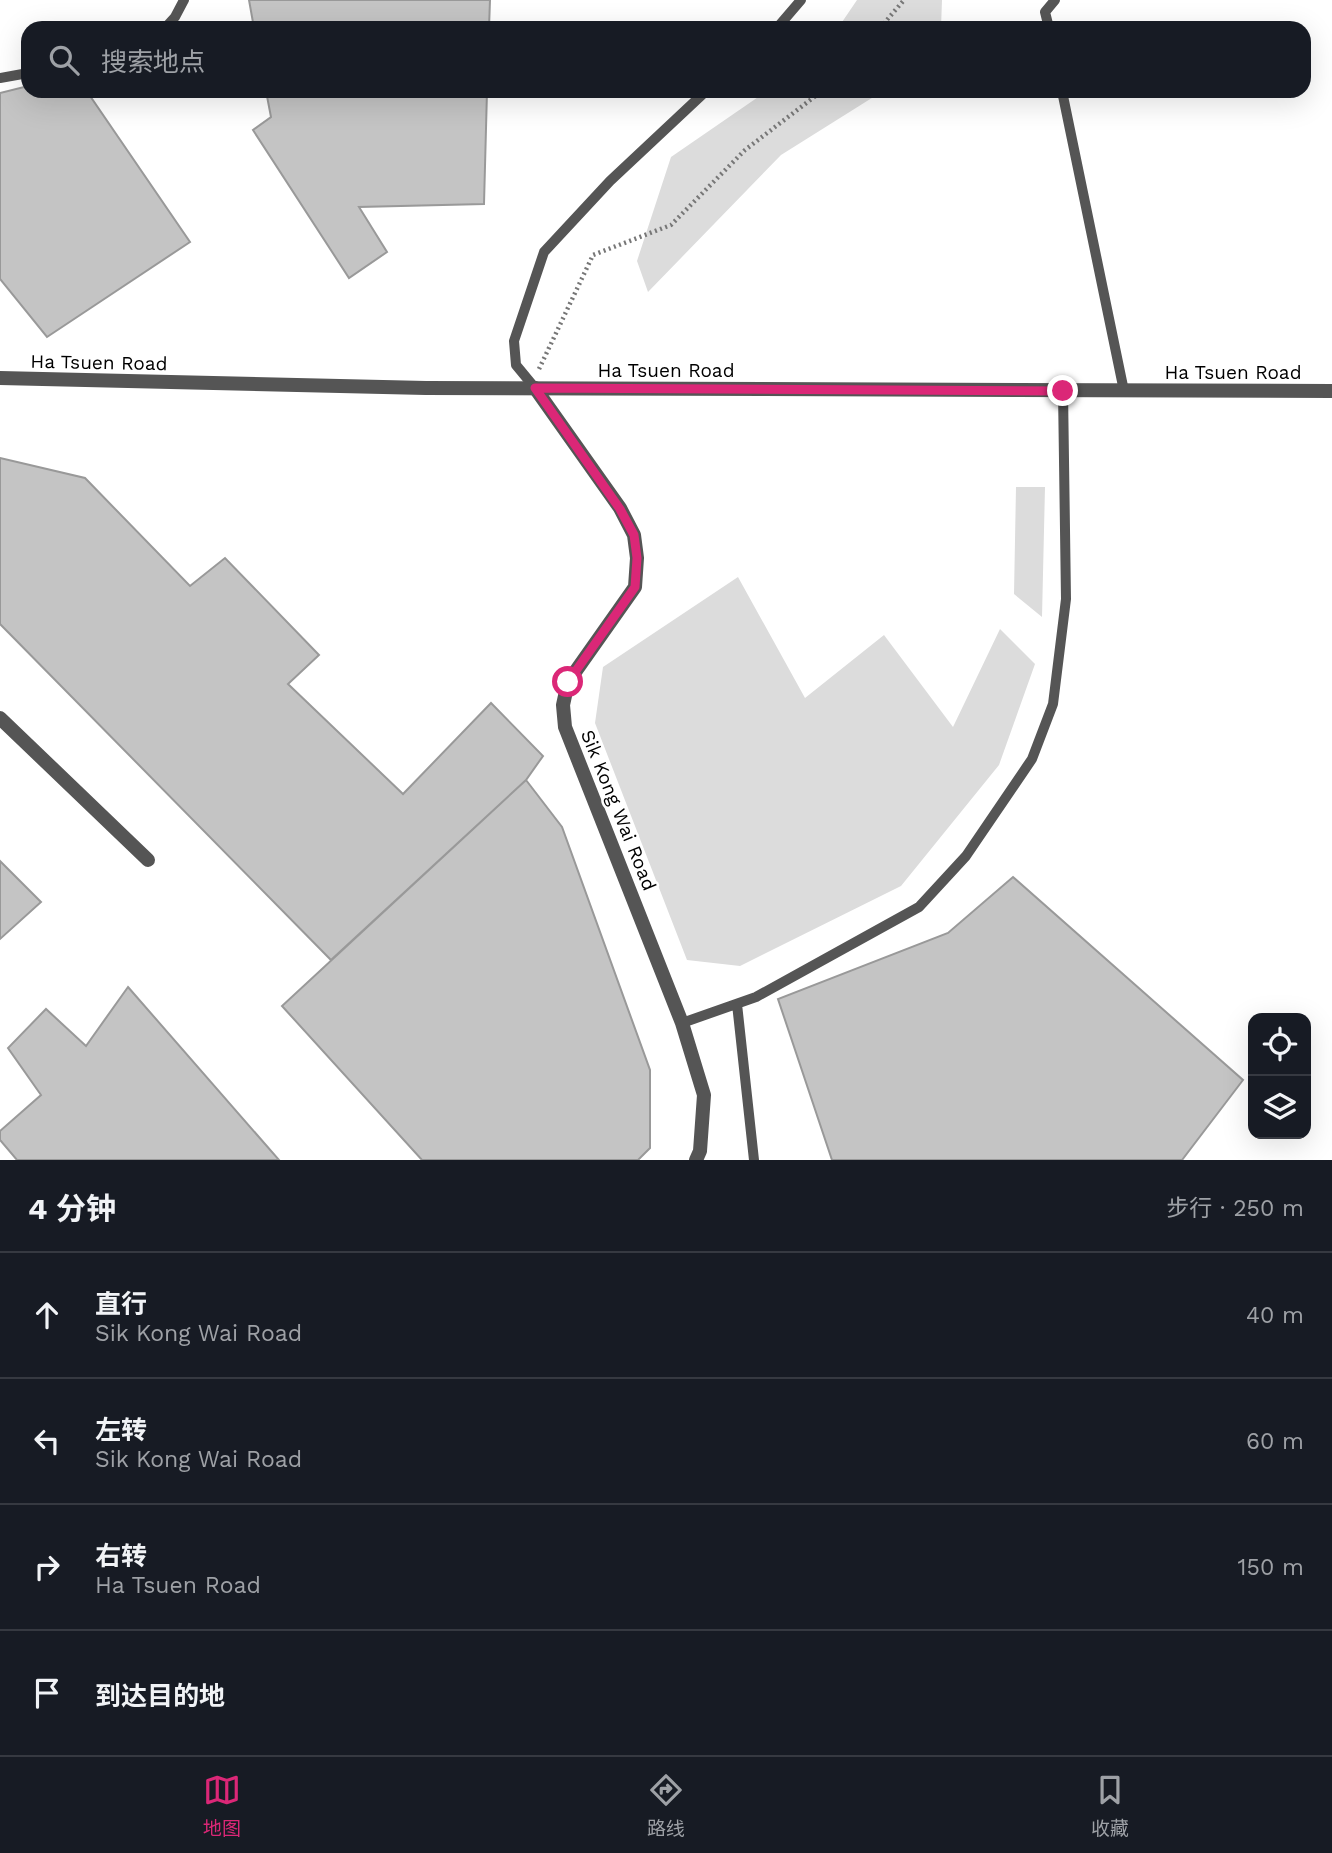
<!DOCTYPE html>
<html lang="zh">
<head>
<meta charset="utf-8">
<style>
  body { margin:0; font-family:"Work Sans","Noto Sans SC",sans-serif; background:#242831; color:#f1f3f6 }
  .controls { position:absolute; right:21px; bottom:21px; display:grid; overflow:hidden; border-radius:14px; box-shadow:0 7px 28px #0002 }
  .controls button { width:63px; height:63px; display:grid; place-items:center; padding:0; border:0; border-bottom:2px solid #363941; background:#171b24; color:#f1f3f6; font:35px sans-serif }
  .stop { position:absolute; width:21px; height:21px; margin:-16px; border:5px solid #db2777; border-radius:50%; background:#fff }
  .stop.end { background:#db2777; border-color:#fff; box-shadow:0 2px 7px #0008 }
  .list { margin:0; padding:0; list-style:none }
  h2 { display:flex; justify-content:space-between; align-items:center; height:91px; margin:0; padding:0 28px; font-size:30px }
  h2 small { font-size:23px; font-weight:400; color:#9ea1a6 }
  .list li { display:grid; grid-template-columns:46px 1fr auto; gap:21px; align-items:center; box-sizing:border-box; height:126px; padding:0 28px; border-top:2px solid #363941 }
  .list b { display:block; font-size:26px; white-space:nowrap }
  .list p { margin:0; font-size:23px; white-space:nowrap; color:#9ea1a6 }
  .list em { font-size:23px; font-style:normal; color:#9ea1a6 }
  .icon { flex:none; width:38px; height:38px; fill:none; stroke:currentColor; stroke-width:2; stroke-linecap:round; stroke-linejoin:round }
  .map { position:relative; flex:none; width:1332px; height:1160px; overflow:hidden }
  .search { position:absolute; background:#171b24; box-shadow:0 7px 28px #0002; left:21px; right:21px; top:21px; height:77px; display:flex; align-items:center; gap:18px; box-sizing:border-box; padding:0 24px; border-radius:21px; color:#9ea1a6; font-size:26px }
  .sheet { height:595px; background:#171b24 }
  nav { display:flex; justify-content:space-around; align-items:center; box-sizing:border-box; height:98px; border-top:2px solid #363941; background:#171b24; font-size:19px; color:#9ea1a6 }
  nav a { display:grid; justify-items:center; gap:4px }
  nav .on { color:#db2777 }
  .map>svg:first-child { display:block }
  .green { fill:#dcdcdc }
  .building { fill:#c4c4c4; stroke:#999; stroke-width:2 }
  .lines { fill:none; stroke-linecap:round; stroke-linejoin:round }
  .path { stroke:#777; stroke-width:4.5; stroke-dasharray:2 3.5; stroke-linecap:butt }
  .service { stroke:#555; stroke-width:10 }
  .minor { stroke:#555; stroke-width:14 }
  .tertiary { stroke:#555; stroke-width:14 }
  .route { stroke:#db2777; stroke-width:9 }
  .labels { text-anchor:middle; stroke-width:5; stroke-linejoin:round; paint-order:stroke }
  .street-label { font-size:19px; fill:#000; stroke:#fff }
</style>
</head>
<body>
<div class="map">
<svg width="1332" height="1160" viewBox="0 0 1332 1160">
  <rect width="100%" height="100%" fill="#fff"/>
  <path class="green" d="M857,0H942L941,28H838Z
    M767,91H883L781,155L648,292L637,261L671,157Z
    M1016,487H1045L1042,617L1014,594Z
    M738,577L805,698L884,635L953,727L1000,629L1035,664L999,765L901,886L740,966L687,960L595,723L603,667Z"/>
  <path class="building" d="M249,0H490L489,28H254Z
    M28,86V91L88,93L190,242L47,337L0,279V93Z
    M266,91H487L484,204L359,207L387,252L349,278L253,130L271,117Z
    M0,458L85,478L190,586L225,558L319,655L288,684L403,794L491,703L543,756L526,780L331,960L0,624Z
    M526,780L562,827L650,1070V1148L638,1160H422L282,1006Z
    M0,861L41,902L0,939Z
    M1013,877L1243,1080L1182,1160H832L778,999L948,933Z
    M128,987L279,1160H17L0,1140V1131L41,1095L8,1048L46,1009L86,1046Z"/>
  <g class="lines">
    <path class="path" d="M880,28L904,0
      M539,369L593,255L671,225L745,150L822,91"/>
    <path class="service" d="M165,28L175,17L184,0
      M777,28L801,0
      M1049,28L1045,12L1055,0
      M0,78L28,73
      M1062,91L1124,391
      M535,388L516,365L514,341L544,252L610,181L706,91
      M737,1004L754,1160
      M682,1023L756,997L919,907L966,856L1032,759L1053,704L1066,599L1063,391"/>
    <path class="minor" d="M535,388L620,508L634,535L637,558L635,587L568,682L563,705L565,727L682,1023L704,1095L700,1151L696,1160
      M0,718L148,860"/>
    <path class="tertiary" d="M0,378L426,388L1332,391"/>
  </g>
  <g class="lines">
    <path class="route" d="M568,682L635,587L637,558L634,535L620,509L535,388L1063,391"/>
  </g>
  <g class="labels">
    <g class="street-label">
      <text transform="translate(99 362) rotate(1)" y="7">Ha Tsuen Road</text>
      <text x="666" y="377">Ha Tsuen Road</text>
      <text x="1233" y="379">Ha Tsuen Road</text>
      <text transform="translate(619 810) rotate(68)" y="7">Sik Kong Wai Road</text>
    </g>
  </g>
</svg>
<div class="controls">
<button><svg class="icon" aria-label="locate" viewBox="0 0 24 24"><circle cx="12" cy="12" r="6"/><path d="M12 2v4M12 18v4M2 12h4M18 12h4"/></svg></button>
<button><svg class="icon" aria-label="layers" viewBox="0 0 24 24"><path d="M12 4l9 5-9 5-9-5zM3 14l9 5 9-5"/></svg></button>
</div>
<div class="stop" style="left:568px;top:682px"></div>
<div class="stop end" style="left:1063px;top:391px"></div>
<div class="search"><svg class="icon" aria-label="search" viewBox="0 0 24 24"><circle cx="10" cy="10" r="6"/><path d="M15 15l6 6"/></svg>搜索地点</div>
</div>
<section class="sheet">
<h2>4 分钟<small>步行 · 250 m</small></h2>
<ul class="list">
<li><svg class="icon" aria-label="ahead" viewBox="0 0 24 24"><path d="M12 20V5M6 11l6-6 6 6"/></svg><div><b>直行</b><p>Sik Kong Wai Road</p></div><em>40 m</em></li>
<li><svg class="icon" aria-label="left" viewBox="0 0 24 24"><path d="M17 20v-9H6M10 6l-5 5 5 5"/></svg><div><b>左转</b><p>Sik Kong Wai Road</p></div><em>60 m</em></li>
<li><svg class="icon" aria-label="right" viewBox="0 0 24 24"><path d="M7 20v-9h11M14 6l5 5-5 5"/></svg><div><b>右转</b><p>Ha Tsuen Road</p></div><em>150 m</em></li>
<li><svg class="icon" aria-label="arrive" viewBox="0 0 24 24"><path d="M6 21V4h12l-3 4 3 4H6"/></svg><div><b>到达目的地</b></div></li>
</ul>
</section>
<nav>
<a class="on"><svg class="icon" aria-label="map" viewBox="0 0 24 24"><path d="M3 6l6-2 6 2 6-2v14l-6 2-6-2-6 2zM9 4v14M15 6v14"/></svg>地图</a>
<a><svg class="icon" aria-label="directions" viewBox="0 0 24 24"><path d="M12 3l9 9-9 9-9-9zM9 14v-3h6M13 9l2 2-2 2"/></svg>路线</a>
<a><svg class="icon" aria-label="saved" viewBox="0 0 24 24"><path d="M7 4h10v16l-5-4-5 4z"/></svg>收藏</a>
</nav>
</body>
</html>
